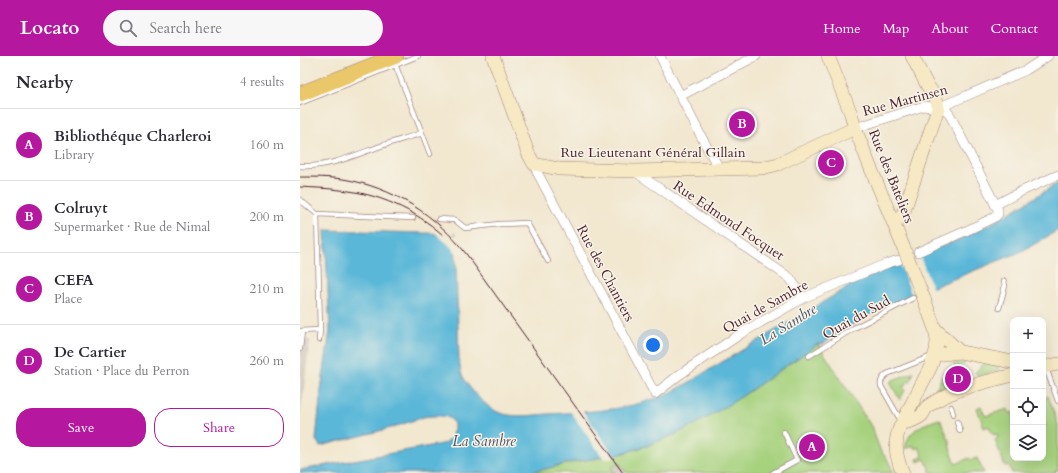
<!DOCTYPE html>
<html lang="en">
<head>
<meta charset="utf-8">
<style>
  body { margin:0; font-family:Cardo,serif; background:#f7f7f7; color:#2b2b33 }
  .controls { position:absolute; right:12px; bottom:12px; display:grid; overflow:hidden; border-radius:8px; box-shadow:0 4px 16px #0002 }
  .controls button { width:36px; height:36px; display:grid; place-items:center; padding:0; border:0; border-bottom:1px solid #e1e1e2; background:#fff; color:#2b2b33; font:20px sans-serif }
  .you { position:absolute; left:353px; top:289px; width:14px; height:14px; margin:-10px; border:3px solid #fff; border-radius:50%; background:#1a73e8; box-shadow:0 0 0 6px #1a73e833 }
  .badge { display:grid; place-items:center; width:26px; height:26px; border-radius:50%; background:#b5179e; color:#fff; font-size:13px; font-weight:700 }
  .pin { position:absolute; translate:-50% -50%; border:2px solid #fff; box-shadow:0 1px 4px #0006 }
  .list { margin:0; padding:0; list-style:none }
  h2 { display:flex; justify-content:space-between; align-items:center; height:52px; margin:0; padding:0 16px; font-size:17px }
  h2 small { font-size:13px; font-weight:400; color:#7c7c81 }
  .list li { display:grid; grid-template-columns:26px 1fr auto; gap:12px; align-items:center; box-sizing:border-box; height:72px; padding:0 16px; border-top:1px solid #e1e1e2 }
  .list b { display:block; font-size:15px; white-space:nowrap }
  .list p { margin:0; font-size:13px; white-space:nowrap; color:#7c7c81 }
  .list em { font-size:13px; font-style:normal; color:#7c7c81 }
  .actions { display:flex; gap:8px; padding:12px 16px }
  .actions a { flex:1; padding:9px 0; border:1px solid #b5179e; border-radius:16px; text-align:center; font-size:14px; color:#b5179e }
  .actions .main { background:#b5179e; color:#fff }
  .icon { flex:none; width:22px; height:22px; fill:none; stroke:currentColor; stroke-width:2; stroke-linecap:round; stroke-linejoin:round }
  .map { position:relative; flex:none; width:758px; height:417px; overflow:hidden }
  header { display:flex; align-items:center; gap:24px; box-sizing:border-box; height:56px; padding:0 20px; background:#b5179e; color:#fff }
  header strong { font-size:19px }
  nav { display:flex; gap:22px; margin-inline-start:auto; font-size:14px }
  .search { width:280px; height:36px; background:#f7f7f7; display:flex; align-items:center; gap:10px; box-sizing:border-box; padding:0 14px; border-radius:22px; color:#7c7c81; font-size:15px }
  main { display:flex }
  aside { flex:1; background:#fff }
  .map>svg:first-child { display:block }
  .industrial { fill:#cac3b8 }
  .green { fill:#a6d17d; stroke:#787854 }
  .water { fill:#5ab7d8; stroke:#526b82 }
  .pier { fill:#f2e7cf }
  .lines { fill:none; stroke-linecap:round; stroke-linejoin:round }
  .lane-casing { stroke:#9e837d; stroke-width:6 }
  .street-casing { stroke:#9e837d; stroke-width:10 }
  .secondary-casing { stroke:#9e837d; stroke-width:14 }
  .primary-casing { stroke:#9e837d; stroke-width:16 }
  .lane { stroke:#fff; stroke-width:4.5 }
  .street { stroke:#fff; stroke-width:9 }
  .secondary { stroke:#f7e9c3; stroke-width:13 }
  .primary { stroke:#eac769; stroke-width:15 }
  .tram { stroke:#4a1f2b; stroke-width:1 }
  .secondary-bridge-casing { stroke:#9e837d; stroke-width:14; stroke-linecap:butt }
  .secondary-bridge { stroke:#f7e9c3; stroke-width:13 }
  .labels { text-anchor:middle; stroke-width:3; stroke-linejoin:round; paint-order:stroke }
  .street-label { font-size:14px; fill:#4a1f2b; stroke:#f7f3e8 }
  .water-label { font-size:15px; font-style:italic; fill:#505468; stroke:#f7f3e8 }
</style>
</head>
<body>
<header>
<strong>Locato</strong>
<div class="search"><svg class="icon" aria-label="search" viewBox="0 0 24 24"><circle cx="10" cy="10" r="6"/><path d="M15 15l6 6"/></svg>Search here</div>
<nav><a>Home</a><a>Map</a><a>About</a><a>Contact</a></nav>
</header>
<main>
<aside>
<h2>Nearby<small>4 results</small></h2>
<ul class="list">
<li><span class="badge">A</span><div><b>Bibliothéque Charleroi</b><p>Library</p></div><em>160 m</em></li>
<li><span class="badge">B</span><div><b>Colruyt</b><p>Supermarket · Rue de Nimal</p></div><em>200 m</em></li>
<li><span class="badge">C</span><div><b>CEFA</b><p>Place</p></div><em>210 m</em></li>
<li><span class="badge">D</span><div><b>De Cartier</b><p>Station · Place du Perron</p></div><em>260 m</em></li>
</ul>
<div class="actions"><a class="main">Save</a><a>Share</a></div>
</aside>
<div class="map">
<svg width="758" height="417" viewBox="0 0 758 417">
  <rect width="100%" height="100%" fill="#f7f3e8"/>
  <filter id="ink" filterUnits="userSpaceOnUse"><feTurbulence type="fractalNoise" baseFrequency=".025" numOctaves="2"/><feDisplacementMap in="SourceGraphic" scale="8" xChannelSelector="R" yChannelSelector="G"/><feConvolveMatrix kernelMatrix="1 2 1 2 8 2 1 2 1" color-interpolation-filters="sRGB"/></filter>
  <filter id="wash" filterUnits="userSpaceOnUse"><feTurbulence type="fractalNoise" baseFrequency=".012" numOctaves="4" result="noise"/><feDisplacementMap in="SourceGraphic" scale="16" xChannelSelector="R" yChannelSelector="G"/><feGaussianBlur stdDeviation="0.9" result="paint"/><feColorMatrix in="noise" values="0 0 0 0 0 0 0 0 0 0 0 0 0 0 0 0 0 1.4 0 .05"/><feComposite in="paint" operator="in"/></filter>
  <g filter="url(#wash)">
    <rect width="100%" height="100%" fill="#f2e7cf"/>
    <path class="industrial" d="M0,284H10L0,362Z
      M319,407L327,417H315L311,412Z"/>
    <path class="green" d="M518,288L571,370L581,396L586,401L594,417H327L319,407L311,412L315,417H228L274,406L320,398L346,390L374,379L398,367L441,341Z
      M657,302L665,304V308L655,311L652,303Z
      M685,307L698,310L699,313L697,315L678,320L675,316Z
      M614,316L610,326L608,325L603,332L605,334L600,344L590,326L593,324Z
      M642,321H644L646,325L644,327L646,332L637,336L635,335Z
      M748,340L758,368V414L754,416L755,417H712L709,409L705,410L695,384L698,381L697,379L692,378L689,370L684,372L677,352L681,350L685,360L708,353L709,357L713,356V402H743V372L746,371L743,362V343Z
      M640,363L651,388L649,389L656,408L669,402L671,404L677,402L684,417H631L625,403L618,406L617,403L623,401L619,391L616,393L614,390L605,393C608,373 623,368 640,363Z"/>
    <path class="water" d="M758,127V174L740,185L720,196L584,251L558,265L523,288H518L441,341L398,367L374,379L346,390L320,398L274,406L228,417H0V414L147,387C152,380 160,366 147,361C141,359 130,360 123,361C113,364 104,368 94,371C69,378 44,384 20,390L16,384L21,334L30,275L25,174L155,178L159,304C160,308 160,312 161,316C166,330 186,352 200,357C215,362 233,359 248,358C283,356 320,355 354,343C373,337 390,326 407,315L560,224L660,183L698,164Z"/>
    <path class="pier" d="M133,175L152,176L158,182V199L150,190Z
      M619,198L633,234L613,242L599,206Z
      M282,354L315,401L304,403L270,355Z"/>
  </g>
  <g filter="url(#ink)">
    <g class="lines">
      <defs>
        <path id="lane" d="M95,8L122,77
          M0,47L118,0
          M0,110C26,112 53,100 78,91C92,86 107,82 122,77L130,98
          M0,144L17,158L20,274L19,284
          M17,158L113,162
          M139,163L155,164L165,172L200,168L227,167L248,205
          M699,252L705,230L704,225
          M0,275L20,274
          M0,293L2,275
          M509,300L554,272L613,242
          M746,312L758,345
          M651,351L653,358
          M601,365L581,330C580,325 583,321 587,318L632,300
          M657,366L660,375
          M473,417L497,404L484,376"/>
        <path id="street" d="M360,0L403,84L420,114
          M380,40L456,0
          M638,52L726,14L748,0
          M555,72L624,50L644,53L647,55L651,61L698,154V158L695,161L668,174L618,196
          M234,108L237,116L355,338L379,319L442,277L503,242L588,207L599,204
          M334,115L490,222L503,242
          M695,149L722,135L758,119"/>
        <path id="secondary" d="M193,0L228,97L234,108L259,113L334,115L462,112L478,108L555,72
          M528,0L551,58L555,72L569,108L605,195
          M593,165L602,161L638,52C638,42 632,36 627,29C622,19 617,10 612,0
          M635,273L660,296
          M635,299L660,296L713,306
          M743,311L758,308
          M602,367C610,366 616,364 622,359C624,356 625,353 627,351C632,347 638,344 643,341C665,330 689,325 713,319
          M603,417C596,402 593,387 600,371L631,310L636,295L637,285L635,273L624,243"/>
        <path id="primary" d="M0,38L96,0"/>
      </defs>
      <use href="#lane" class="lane-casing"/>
      <use href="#street" class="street-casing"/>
      <use href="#secondary" class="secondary-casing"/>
      <use href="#primary" class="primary-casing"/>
      <use href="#lane" class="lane"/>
      <use href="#street" class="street"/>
      <use href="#secondary" class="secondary"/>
      <use href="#primary" class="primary"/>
      <path class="tram" d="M0,121C14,121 29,121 43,123C92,131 137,159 167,199L323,417
        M0,131C13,132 27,132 40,134C77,137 115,154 143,179"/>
      <defs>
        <path id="secondary-bridge" d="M605,195L624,243"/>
      </defs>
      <use href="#secondary-bridge" class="secondary-bridge-casing"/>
      <use href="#secondary-bridge" class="secondary-bridge"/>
    </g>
  </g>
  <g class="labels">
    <g class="street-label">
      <text transform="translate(605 44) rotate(-15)" y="5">Rue Martinsen</text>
      <text x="353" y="101">Rue Lieutenant Général Gillain</text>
      <text transform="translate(592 120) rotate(68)" y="5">Rue des Bateliers</text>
      <text transform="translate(429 164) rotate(34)" y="5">Rue Edmond Focquet</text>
      <text transform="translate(306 217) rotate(62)" y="5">Rue des Chantiers</text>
      <text transform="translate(465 250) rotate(-29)" y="5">Quai de Sambre</text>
      <text transform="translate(556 261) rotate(-29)" y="5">Quai du Sud</text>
    </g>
    <g class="water-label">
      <text transform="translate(488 268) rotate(-32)" y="5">La Sambre</text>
      <text x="184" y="390">La Sambre</text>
    </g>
  </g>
</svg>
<div class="controls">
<button>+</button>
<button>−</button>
<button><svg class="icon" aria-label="locate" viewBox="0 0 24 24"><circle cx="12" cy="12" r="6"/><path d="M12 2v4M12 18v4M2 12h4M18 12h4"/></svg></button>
<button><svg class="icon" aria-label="layers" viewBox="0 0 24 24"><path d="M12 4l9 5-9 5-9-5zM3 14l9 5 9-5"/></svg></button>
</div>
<div class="you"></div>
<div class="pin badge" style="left:512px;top:391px">A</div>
<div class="pin badge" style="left:442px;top:68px">B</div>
<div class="pin badge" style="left:531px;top:107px">C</div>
<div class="pin badge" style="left:658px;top:323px">D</div>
</div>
</main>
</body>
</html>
